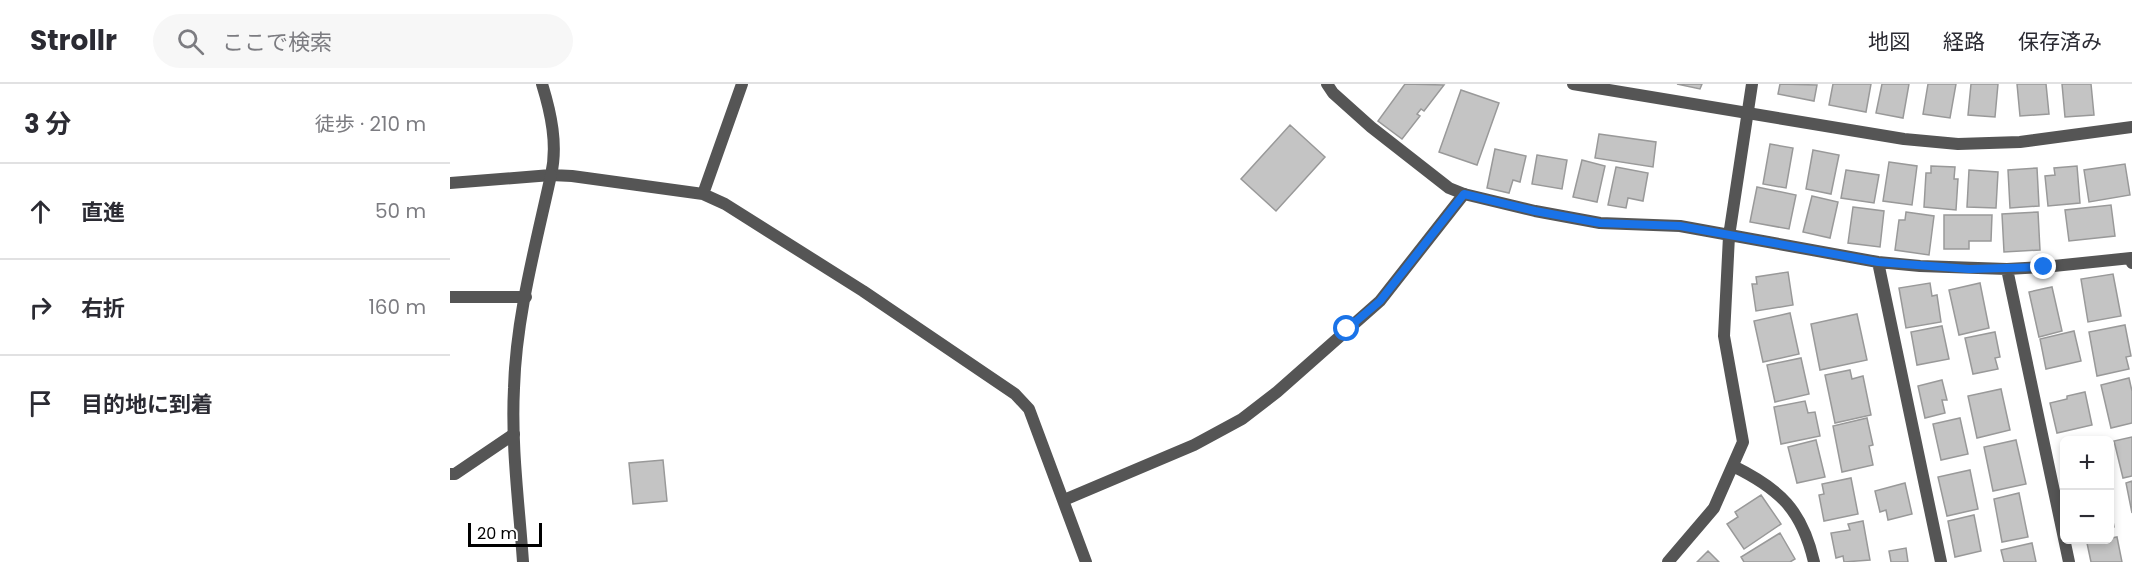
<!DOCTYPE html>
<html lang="ja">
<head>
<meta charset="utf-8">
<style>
  body { margin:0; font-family:Poppins,"Noto Sans JP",sans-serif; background:#f7f7f7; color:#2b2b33 }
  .controls { position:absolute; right:18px; bottom:18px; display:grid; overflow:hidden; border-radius:9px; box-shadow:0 3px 9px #0003 }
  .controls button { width:54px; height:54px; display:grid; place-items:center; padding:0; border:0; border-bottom:2px solid #e1e1e2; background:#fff; color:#2b2b33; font:30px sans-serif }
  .scale { position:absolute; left:18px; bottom:15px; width:74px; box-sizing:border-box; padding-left:6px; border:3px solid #000; border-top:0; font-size:16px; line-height:21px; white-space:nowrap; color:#000; -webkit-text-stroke:4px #fff; paint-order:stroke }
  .stop { position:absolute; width:18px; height:18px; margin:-14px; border:4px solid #1a73e8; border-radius:50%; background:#fff }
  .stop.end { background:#1a73e8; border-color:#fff; box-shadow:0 2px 6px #0008 }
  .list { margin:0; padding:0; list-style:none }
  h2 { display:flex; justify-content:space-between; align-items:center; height:78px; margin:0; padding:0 24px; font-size:26px }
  h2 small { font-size:20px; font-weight:400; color:#7c7c81 }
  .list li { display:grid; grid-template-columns:39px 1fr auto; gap:18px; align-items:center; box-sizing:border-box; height:96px; padding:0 24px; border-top:2px solid #e1e1e2 }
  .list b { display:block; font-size:22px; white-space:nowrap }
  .list em { font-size:20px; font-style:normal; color:#7c7c81 }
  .icon { flex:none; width:33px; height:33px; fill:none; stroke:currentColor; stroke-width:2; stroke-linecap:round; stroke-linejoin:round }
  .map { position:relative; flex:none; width:1682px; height:478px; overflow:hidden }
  header { display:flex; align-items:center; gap:36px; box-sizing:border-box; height:84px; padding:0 30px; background:#fff; border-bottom:2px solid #e1e1e2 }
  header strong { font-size:28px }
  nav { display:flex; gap:33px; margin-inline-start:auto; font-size:21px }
  .search { width:420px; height:54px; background:#f7f7f7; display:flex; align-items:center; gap:15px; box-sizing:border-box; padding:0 21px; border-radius:33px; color:#7c7c81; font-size:22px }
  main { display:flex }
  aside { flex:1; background:#fff }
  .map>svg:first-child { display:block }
  .building { fill:#c4c4c4; stroke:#999; stroke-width:1.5 }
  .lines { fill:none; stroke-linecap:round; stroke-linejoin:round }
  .service { stroke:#555; stroke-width:12 }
  .minor { stroke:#555; stroke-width:12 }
  .tertiary { stroke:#555; stroke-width:12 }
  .route { stroke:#1a73e8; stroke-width:8 }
</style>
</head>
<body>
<header>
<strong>Strollr</strong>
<div class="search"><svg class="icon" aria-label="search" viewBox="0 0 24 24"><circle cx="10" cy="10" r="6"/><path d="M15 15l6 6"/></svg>ここで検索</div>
<nav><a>地図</a><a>経路</a><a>保存済み</a></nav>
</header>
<main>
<aside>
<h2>3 分<small>徒歩 · 210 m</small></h2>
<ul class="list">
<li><svg class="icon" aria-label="ahead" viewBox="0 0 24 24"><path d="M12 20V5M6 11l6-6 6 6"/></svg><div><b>直進</b></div><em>50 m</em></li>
<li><svg class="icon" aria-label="right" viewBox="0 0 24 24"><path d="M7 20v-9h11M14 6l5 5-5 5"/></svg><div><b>右折</b></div><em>160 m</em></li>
<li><svg class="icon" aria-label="arrive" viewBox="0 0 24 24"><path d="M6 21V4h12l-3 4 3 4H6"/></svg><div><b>目的地に到着</b></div></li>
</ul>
</aside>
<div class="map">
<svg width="1682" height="478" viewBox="0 0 1682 478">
  <rect width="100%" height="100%" fill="#fff"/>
  <path class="building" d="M955,0L994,1L974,27L971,25L967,30L970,32L952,55L928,37Z
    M1227,0H1252L1250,5Z
    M1330,0L1367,1L1364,17L1328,10Z
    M1383,0H1421L1416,28L1379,21Z
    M1432,0H1459L1453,34L1426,29Z
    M1478,0H1506L1500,34L1473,30Z
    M1521,0H1548L1545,33L1518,31Z
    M1567,0H1596L1599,30L1570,32Z
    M1612,0H1641L1644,31L1615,33Z
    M1011,6L1049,19L1027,81L989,68Z
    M840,41L875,73L826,127L791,95Z
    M1149,50L1206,58L1203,83L1145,74Z
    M1320,60L1343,64L1336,104L1313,100Z
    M1045,65L1076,72L1070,98L1063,96L1059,109L1037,104Z
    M1363,66L1389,71L1381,110L1356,105Z
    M1087,71L1117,76L1112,105L1082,100Z
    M1132,76L1155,82L1147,118L1123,113Z
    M1439,78L1467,82L1462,121L1433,117Z
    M1675,80L1680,111L1639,118L1634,86Z
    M1481,82L1505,83L1504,95H1508L1506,126L1474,123L1476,89H1481Z
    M1627,82L1630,119L1598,122L1595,92L1605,91L1604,84Z
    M1166,83L1198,89L1193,117L1178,114L1176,124L1158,121Z
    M1587,84L1589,122L1560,124L1558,86Z
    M1396,86L1429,91L1424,119L1391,114Z
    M1519,86L1548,88L1546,124L1517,123Z
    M1307,103L1346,111L1339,145L1300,138Z
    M1362,112L1388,118L1380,154L1353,148Z
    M1661,121L1665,152L1619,157L1615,126Z
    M1403,123L1434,127L1430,163L1398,159Z
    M1456,128L1484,132L1479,171L1445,166L1449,136H1455Z
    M1588,128L1590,166L1554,168L1552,130Z
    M1494,131H1542L1541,157H1519V165H1494Z
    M1338,188L1343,221L1306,227L1302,200H1307L1306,193Z
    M1663,190L1671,232L1638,238L1631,195Z
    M1480,199L1482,212L1487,211L1491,238L1456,244L1449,204Z
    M1530,199L1539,244L1509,251L1499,206Z
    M1602,203L1612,247L1589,253L1579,208Z
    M1340,229L1349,270L1313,278L1304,237Z
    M1407,230L1417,276L1370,286L1361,240Z
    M1675,241L1681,272L1676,273L1679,285L1647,292L1639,248Z
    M1492,242L1499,275L1467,281L1461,248Z
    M1624,247L1631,277L1596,285L1590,255Z
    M1545,248L1550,273L1545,274L1548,285L1523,290L1515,254Z
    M1351,274L1359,310L1325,318L1317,281Z
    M1400,286L1402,295L1413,292L1421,331L1385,339L1375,291Z
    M1679,294L1682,307V339L1661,344L1651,301Z
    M1492,296L1497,316H1492L1495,329L1475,334L1468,302Z
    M1551,305L1560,346L1527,354L1518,312Z
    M1635,308L1642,341L1607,349L1600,319L1617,315V312Z
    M1355,317L1358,329L1365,328L1370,352L1331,360L1324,323Z
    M1417,334L1423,361L1419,362L1423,381L1392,388L1383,342Z
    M1510,334L1518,370L1491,376L1483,340Z
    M1682,353V392L1673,394L1664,357Z
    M1366,356L1375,393L1347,399L1338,363Z
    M1566,356L1576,400L1543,407L1534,363Z
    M213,376L217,417L183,420L179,379Z
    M1520,386L1528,425L1497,432L1488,393Z
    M1401,394L1408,430L1374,437L1369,411L1374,410L1372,400Z
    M1682,397V429L1676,399Z
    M1455,399L1462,430L1438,436L1436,426L1430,428L1425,407Z
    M1569,409L1578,453L1552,458L1544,415Z
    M1311,411L1331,440L1294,465L1277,440L1288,433L1285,428Z
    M1660,420L1664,443L1660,444Z
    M1524,431L1531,467L1505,473L1498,437Z
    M1413,437L1420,476L1394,478L1393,472L1386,474L1381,449L1400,446L1398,440Z
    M1330,449L1345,475L1340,478H1294L1291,473Z
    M1667,453L1672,478H1641L1637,459Z
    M1582,459L1586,478H1554L1551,466Z
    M1456,464L1458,478H1441L1439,467Z
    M1258,467L1269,478H1247Z"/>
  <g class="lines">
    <path class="service" d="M92,0C101,29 108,61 101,91
      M0,99L101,91L122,92L253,110L275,120L413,207L565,310L579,325L636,478
      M253,110L292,0
      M0,213H76
      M0,390H5L64,350
      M614,416L744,361L792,335L827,308L930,217L1014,110"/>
    <path class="minor" d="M877,0L883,9L921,43L999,104L1014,110L1085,127L1150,139L1230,142L1428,178L1470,182L1557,185L1594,183L1681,174L1682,179
      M1428,178L1491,478
      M1557,185L1619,478
      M1283,382C1330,405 1352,426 1364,478
      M73,478C69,420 61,362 64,304C66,233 86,160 101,91
      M1218,478L1264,424L1293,358L1274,252L1279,152L1302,0"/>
    <path class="tertiary" d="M1123,0L1454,55L1508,60L1570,58L1682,43"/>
  </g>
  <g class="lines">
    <path class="route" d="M897,245L930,217L1014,110L1085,127L1150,139L1230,142L1428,178L1519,185L1594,183"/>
  </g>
</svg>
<div class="controls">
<button>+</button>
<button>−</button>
</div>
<div class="scale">20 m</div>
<div class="stop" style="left:897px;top:245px"></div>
<div class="stop end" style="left:1594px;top:183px"></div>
</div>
</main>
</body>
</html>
